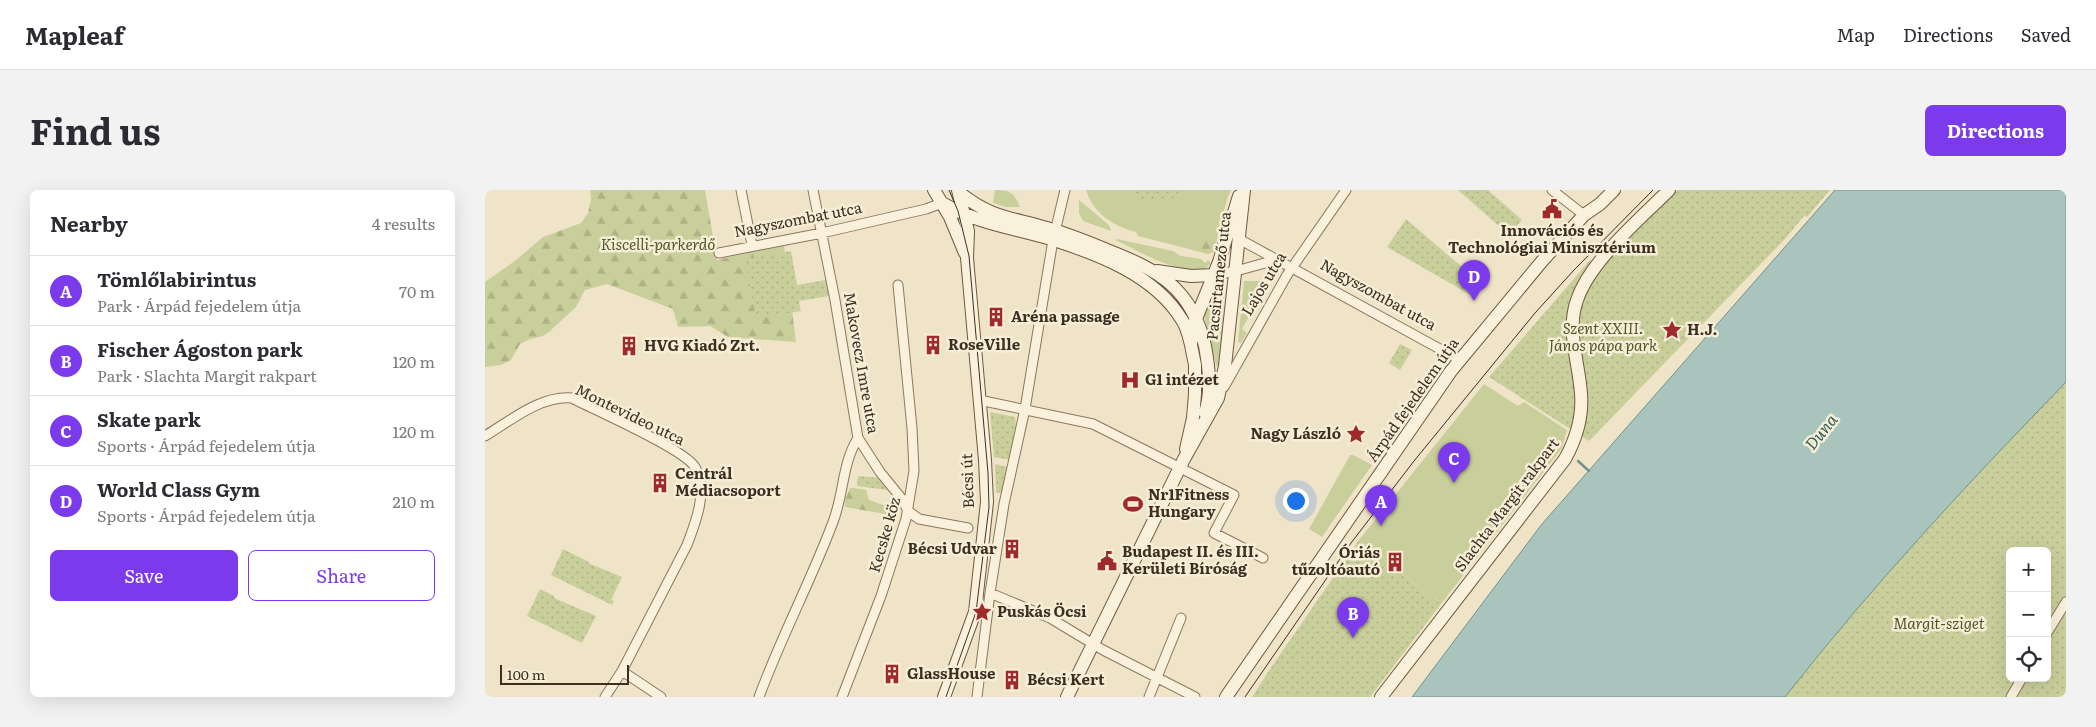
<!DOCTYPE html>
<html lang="en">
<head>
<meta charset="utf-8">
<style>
  body { margin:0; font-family:Literata,serif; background:#f2f2f3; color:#2b2b33 }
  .controls { position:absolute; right:15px; bottom:15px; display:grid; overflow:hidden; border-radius:8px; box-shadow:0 5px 20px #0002 }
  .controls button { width:45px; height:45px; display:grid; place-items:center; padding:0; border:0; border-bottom:1px solid #e1e1e2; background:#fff; color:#2b2b33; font:25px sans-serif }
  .scale { position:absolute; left:15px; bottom:12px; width:129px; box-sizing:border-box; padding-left:5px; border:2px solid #3d2e20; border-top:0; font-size:14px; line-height:18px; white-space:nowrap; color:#3d2e20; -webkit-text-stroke:4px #f7eed8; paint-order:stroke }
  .you { position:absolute; left:810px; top:310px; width:18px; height:18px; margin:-12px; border:4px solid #fff; border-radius:50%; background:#1a73e8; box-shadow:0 0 0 8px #1a73e833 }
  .badge { display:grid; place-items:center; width:32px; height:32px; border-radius:50%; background:#7c3aed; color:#fff; font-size:16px; font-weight:700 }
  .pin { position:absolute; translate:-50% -41px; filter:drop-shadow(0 1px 2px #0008) }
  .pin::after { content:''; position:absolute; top:26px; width:18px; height:15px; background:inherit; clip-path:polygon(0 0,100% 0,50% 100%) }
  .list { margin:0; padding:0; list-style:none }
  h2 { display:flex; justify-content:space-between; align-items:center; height:65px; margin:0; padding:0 20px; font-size:21px }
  h2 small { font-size:16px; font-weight:400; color:#7c7c81 }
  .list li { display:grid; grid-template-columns:32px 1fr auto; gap:15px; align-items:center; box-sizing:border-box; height:70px; padding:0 20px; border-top:1px solid #e1e1e2 }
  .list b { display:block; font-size:19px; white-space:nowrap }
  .list p { margin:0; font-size:16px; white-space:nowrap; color:#7c7c81 }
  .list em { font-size:16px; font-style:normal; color:#7c7c81 }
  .actions { display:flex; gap:10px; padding:15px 20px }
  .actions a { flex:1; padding:11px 0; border:1px solid #7c3aed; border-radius:8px; text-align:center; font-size:18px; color:#7c3aed }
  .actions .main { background:#7c3aed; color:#fff }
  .icon { flex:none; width:28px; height:28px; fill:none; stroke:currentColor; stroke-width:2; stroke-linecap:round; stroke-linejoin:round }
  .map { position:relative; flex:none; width:1581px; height:507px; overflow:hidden; border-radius:8px }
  header { display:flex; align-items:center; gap:30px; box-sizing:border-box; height:70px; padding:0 25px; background:#fff; border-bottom:1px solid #e1e1e2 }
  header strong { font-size:24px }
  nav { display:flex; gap:28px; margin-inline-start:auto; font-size:18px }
  .intro { display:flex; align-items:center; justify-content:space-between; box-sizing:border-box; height:120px; padding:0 30px }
  h1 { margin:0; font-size:35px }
  .button { padding:12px 22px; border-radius:8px; background:#7c3aed; color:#fff; font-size:18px; font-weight:700 }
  main { display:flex; gap:30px; padding:0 30px }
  aside { flex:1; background:#fff; border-radius:8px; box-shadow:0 5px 20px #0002 }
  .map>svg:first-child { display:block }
  .grass { fill:#c9cf9b }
  .forest { fill:url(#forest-firs) }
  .park { fill:url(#park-dots); fill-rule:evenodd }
  .water { fill:#a9c4bc; stroke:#6f938a }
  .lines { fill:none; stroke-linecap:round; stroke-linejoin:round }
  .stream { stroke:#6f938a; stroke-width:2.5 }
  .street-casing { stroke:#8d765c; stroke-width:11 }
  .secondary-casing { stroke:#6f573f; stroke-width:14 }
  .street { stroke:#faf1dc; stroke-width:9 }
  .secondary { stroke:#faf1dc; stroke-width:12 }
  .tram { stroke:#3d2e20; stroke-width:1 }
  .labels { text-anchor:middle; stroke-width:5; stroke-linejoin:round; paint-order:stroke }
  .street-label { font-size:15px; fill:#3d2e20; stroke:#f7eed8 }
  .poi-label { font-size:15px; font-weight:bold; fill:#3d2e20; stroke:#f7eed8; text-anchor:start }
  .park-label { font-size:15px; font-style:italic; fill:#4d5a26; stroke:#f7eed8 }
  .water-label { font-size:16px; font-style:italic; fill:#2f5d5a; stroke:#f7eed8 }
</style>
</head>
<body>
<header>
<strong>Mapleaf</strong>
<nav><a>Map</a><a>Directions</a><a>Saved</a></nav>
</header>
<div class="intro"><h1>Find us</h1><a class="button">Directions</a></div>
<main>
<aside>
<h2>Nearby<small>4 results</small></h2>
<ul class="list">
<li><span class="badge">A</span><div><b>Tömlőlabirintus</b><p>Park · Árpád fejedelem útja</p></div><em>70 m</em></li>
<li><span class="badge">B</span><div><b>Fischer Ágoston park</b><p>Park · Slachta Margit rakpart</p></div><em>120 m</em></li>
<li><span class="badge">C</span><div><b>Skate park</b><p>Sports · Árpád fejedelem útja</p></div><em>120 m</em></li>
<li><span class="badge">D</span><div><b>World Class Gym</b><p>Sports · Árpád fejedelem útja</p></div><em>210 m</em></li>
</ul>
<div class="actions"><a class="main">Save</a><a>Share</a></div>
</aside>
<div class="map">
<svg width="1581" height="507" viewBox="0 0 1581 507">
  <defs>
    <pattern id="forest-firs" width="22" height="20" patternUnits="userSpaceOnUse" patternTransform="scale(1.25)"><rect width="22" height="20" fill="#c9cf9b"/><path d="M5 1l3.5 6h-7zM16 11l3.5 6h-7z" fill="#aeb285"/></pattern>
    <pattern id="park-dots" width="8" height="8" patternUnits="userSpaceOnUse" patternTransform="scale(1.25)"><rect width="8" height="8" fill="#c9cf9b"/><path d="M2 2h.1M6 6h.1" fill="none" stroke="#aeb285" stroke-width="1.8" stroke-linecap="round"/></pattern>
  </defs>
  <rect width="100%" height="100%" fill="#f0e4c8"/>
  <path class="grass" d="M510,0C526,0 529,3 535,17H521L508,13Z
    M601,0H746L742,9L729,62L723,64L653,46L651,42C628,36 608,23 601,0Z
    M594,10L624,35L626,41L598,31L594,23Z
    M632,49L688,61L696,66L716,69L720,73L723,70L726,73L720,79C688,83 658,63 630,50Z
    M784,83L788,84L757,139L762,143L756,153L753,152L759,91H773Z
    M740,92L735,173L733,176L731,175L719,125L729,100Z
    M999,194L1033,216L1039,212L1082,240L1077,258L956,414L874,350Z
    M865,265H868L887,275L837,347L824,339Z"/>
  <path class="forest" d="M105,0H220L232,70L299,54L311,152L243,147L225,136L193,137L188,119L122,94L100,100L91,117L64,142L58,146L45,149L35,154L26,170L16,175L0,177V92L31,70L58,47L96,33L103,23L106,9Z
    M727,34L733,35L725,61L705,57V53L723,40Z
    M368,298L381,300L384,310L401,316L406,325L360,317V310L365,298Z"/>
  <path class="park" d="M646,0H703C687,13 659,19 646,0Z
    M973,0H1003L1037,30L1024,45Z
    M1192,0H1345L1322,27L1319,26L1300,49L1104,251L1004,187L1105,70L1118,78L1134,59Z
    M921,29L998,95L991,108L902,57Z
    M306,61L312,95L341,90L344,106L314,111L316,121L271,128L260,69Z
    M915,154L927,160L915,180L904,173Z
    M1581,192V507H1300C1387,396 1483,293 1581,192ZM1525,361H1562V488H1525Z
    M505,222L530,227L531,238L525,270L509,267Z
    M510,274L523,277L518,304L511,302Z
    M373,286L395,288L403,300L372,296Z
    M874,350L956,414L885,507H767L783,482Z
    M78,359L104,372L103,373L137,387L126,410L129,411L127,415L66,385Z
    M55,399L69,406V408L111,426L97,453L42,426Z"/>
  <path class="water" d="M1350,0H1581V192C1483,293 1387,396 1300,507H927L1057,334Z"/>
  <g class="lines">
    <path class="stream" d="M1093,271L1104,281"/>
    <defs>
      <path id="street" d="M256,0L267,55
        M328,0L350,110L373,248L395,282L417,309L423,321L434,329L483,338
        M1067,0L1099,25
        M754,49L975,170
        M234,63L337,43L441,19L457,13
        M729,85L751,81L794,69
        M739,197L802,85L861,0
        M494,210L608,234L749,305L729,343L778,368
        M0,246C25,231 56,205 87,208C110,220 199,259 210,277C224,300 210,334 202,355L137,481L120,507
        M505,403L565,428L618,460L710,507
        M1562,443L1581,412
        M137,481L176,507
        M274,507C296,447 326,391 348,332C359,304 357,273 373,248
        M357,507L396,406L421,329L429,281L427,238L413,95
        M492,507L505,403L519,314L540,219L568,50L580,0
        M664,507L696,428
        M1526,507L1537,488"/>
      <path id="secondary" d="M449,0L465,27L480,63
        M475,3C506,28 525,27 562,38C582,44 603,52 622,60C673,80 707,98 720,156C724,178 727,201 720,223
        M457,13C491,33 529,38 566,49C613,64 670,85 697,130C702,137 704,147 706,155
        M672,81L706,86L729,85
        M701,259L708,228L710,204V175L706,155L708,136L734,72L754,6
        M459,507L490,422L502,312L500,270L482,68L483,41L473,0
        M582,507L699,269L733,208L740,176L759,0
        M741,507L966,181L1058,70L1099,25L1115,14L1129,0
        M896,507L1080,269C1091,249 1098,228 1096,204C1094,172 1081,141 1092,110C1105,71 1155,29 1184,0"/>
    </defs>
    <use href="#street" class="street-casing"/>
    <use href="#secondary" class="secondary-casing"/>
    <use href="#street" class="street"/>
    <use href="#secondary" class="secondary"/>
    <path class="tram" d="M461,507L491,422L504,317L503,283L484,66L473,21L464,0
      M760,507L866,353L929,271L1050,123L1089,80L1168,0"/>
  </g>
  <defs>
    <symbol id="civic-bare" viewBox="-9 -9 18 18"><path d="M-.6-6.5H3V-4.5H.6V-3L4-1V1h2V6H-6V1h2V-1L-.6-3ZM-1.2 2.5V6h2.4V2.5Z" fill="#9e2a2b" stroke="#f7eed8" stroke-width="2.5" paint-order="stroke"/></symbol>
    <symbol id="building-bare" viewBox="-9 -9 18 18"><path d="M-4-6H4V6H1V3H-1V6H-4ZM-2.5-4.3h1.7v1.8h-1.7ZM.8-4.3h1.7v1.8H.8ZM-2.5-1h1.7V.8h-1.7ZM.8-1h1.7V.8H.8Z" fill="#9e2a2b" stroke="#f7eed8" stroke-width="2.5" paint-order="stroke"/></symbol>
    <symbol id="sight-bare" viewBox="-9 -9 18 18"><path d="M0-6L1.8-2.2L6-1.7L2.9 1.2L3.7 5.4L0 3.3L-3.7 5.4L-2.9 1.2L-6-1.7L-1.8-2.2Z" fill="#9e2a2b" stroke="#f7eed8" stroke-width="2.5" paint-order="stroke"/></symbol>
    <symbol id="hospital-bare" viewBox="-9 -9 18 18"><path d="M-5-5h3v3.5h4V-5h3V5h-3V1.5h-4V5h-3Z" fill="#9e2a2b" stroke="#f7eed8" stroke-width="2.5" paint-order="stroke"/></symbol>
    <symbol id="stadium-bare" viewBox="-9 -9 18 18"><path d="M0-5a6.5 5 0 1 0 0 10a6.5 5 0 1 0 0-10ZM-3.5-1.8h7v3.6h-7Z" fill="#9e2a2b" stroke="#f7eed8" stroke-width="2.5" paint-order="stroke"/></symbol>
  </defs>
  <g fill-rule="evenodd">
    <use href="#civic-bare" x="1053" y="5" width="28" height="28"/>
    <use href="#building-bare" x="497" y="113" width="28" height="28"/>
    <use href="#sight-bare" x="1173" y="126" width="28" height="28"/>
    <use href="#building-bare" x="434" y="141" width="28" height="28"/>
    <use href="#building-bare" x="130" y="142" width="28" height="28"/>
    <use href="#hospital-bare" x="631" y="176" width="28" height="28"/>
    <use href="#sight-bare" x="857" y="230" width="28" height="28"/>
    <use href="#building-bare" x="161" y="279" width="28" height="28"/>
    <use href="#stadium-bare" x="634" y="300" width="28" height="28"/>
    <use href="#building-bare" x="513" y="345" width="28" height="28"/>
    <use href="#civic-bare" x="608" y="357" width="28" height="28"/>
    <use href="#building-bare" x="896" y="358" width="28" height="28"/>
    <use href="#sight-bare" x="483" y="408" width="28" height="28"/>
    <use href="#building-bare" x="393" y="470" width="28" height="28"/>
    <use href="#building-bare" x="513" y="476" width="28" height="28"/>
  </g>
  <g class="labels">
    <g class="street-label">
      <text transform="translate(313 30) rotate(-11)" y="5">Nagyszombat utca</text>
      <text transform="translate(734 86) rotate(-84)" y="5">Pacsirtamező utca</text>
      <text transform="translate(779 94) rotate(-59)" y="5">Lajos utca</text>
      <text transform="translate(893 105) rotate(29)" y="5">Nagyszombat utca</text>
      <text transform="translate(376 173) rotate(80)" y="5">Makovecz Imre utca</text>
      <text transform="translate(928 210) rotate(-55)" y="5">Árpád fejedelem útja</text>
      <text transform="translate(145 225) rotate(26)" y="5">Montevideo utca</text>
      <text transform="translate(483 291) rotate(-92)" y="5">Bécsi út</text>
      <text transform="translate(1022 315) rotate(-53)" y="5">Slachta Margit rakpart</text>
      <text transform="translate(400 345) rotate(-74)" y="5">Kecske köz</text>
    </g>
    <g class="poi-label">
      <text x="1067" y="46" text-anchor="middle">Innovációs és<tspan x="1067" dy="17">Technológiai Minisztérium</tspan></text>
      <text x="526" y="132">Aréna passage</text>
      <text x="1202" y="145">H.J.</text>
      <text x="463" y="160">RoseVille</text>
      <text x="159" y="161">HVG Kiadó Zrt.</text>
      <text x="660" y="195">G1 intézet</text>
      <text x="856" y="249" text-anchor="end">Nagy László</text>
      <text x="190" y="289">Centrál<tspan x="190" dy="17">Médiacsoport</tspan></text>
      <text x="663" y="310">Nr1Fitness<tspan x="663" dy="17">Hungary</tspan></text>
      <text x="512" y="364" text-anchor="end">Bécsi Udvar</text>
      <text x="637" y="367">Budapest II. és III.<tspan x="637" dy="17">Kerületi Bíróság</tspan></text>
      <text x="895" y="368" text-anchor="end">Óriás<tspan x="895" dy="17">tűzoltóautó</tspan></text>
      <text x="512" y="427">Puskás Öcsi</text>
      <text x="422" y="489">GlassHouse</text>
      <text x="542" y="495">Bécsi Kert</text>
    </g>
    <g class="park-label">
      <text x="173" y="60">Kiscelli-parkerdő</text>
      <text x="1118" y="144">Szent XXIII.<tspan x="1118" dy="17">János pápa park</tspan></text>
      <text x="1454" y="439">Margit-sziget</text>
    </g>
    <g class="water-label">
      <text transform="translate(1336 242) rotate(-51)" y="6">Duna</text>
    </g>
  </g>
</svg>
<div class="controls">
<button>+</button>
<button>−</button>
<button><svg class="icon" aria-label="locate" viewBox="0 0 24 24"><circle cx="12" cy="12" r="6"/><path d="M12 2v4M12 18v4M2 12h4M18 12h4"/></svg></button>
</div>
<div class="scale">100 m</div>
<div class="you"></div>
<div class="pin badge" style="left:896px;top:336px">A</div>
<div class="pin badge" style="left:868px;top:448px">B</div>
<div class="pin badge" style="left:969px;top:293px">C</div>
<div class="pin badge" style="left:989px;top:111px">D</div>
</div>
</main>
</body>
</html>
